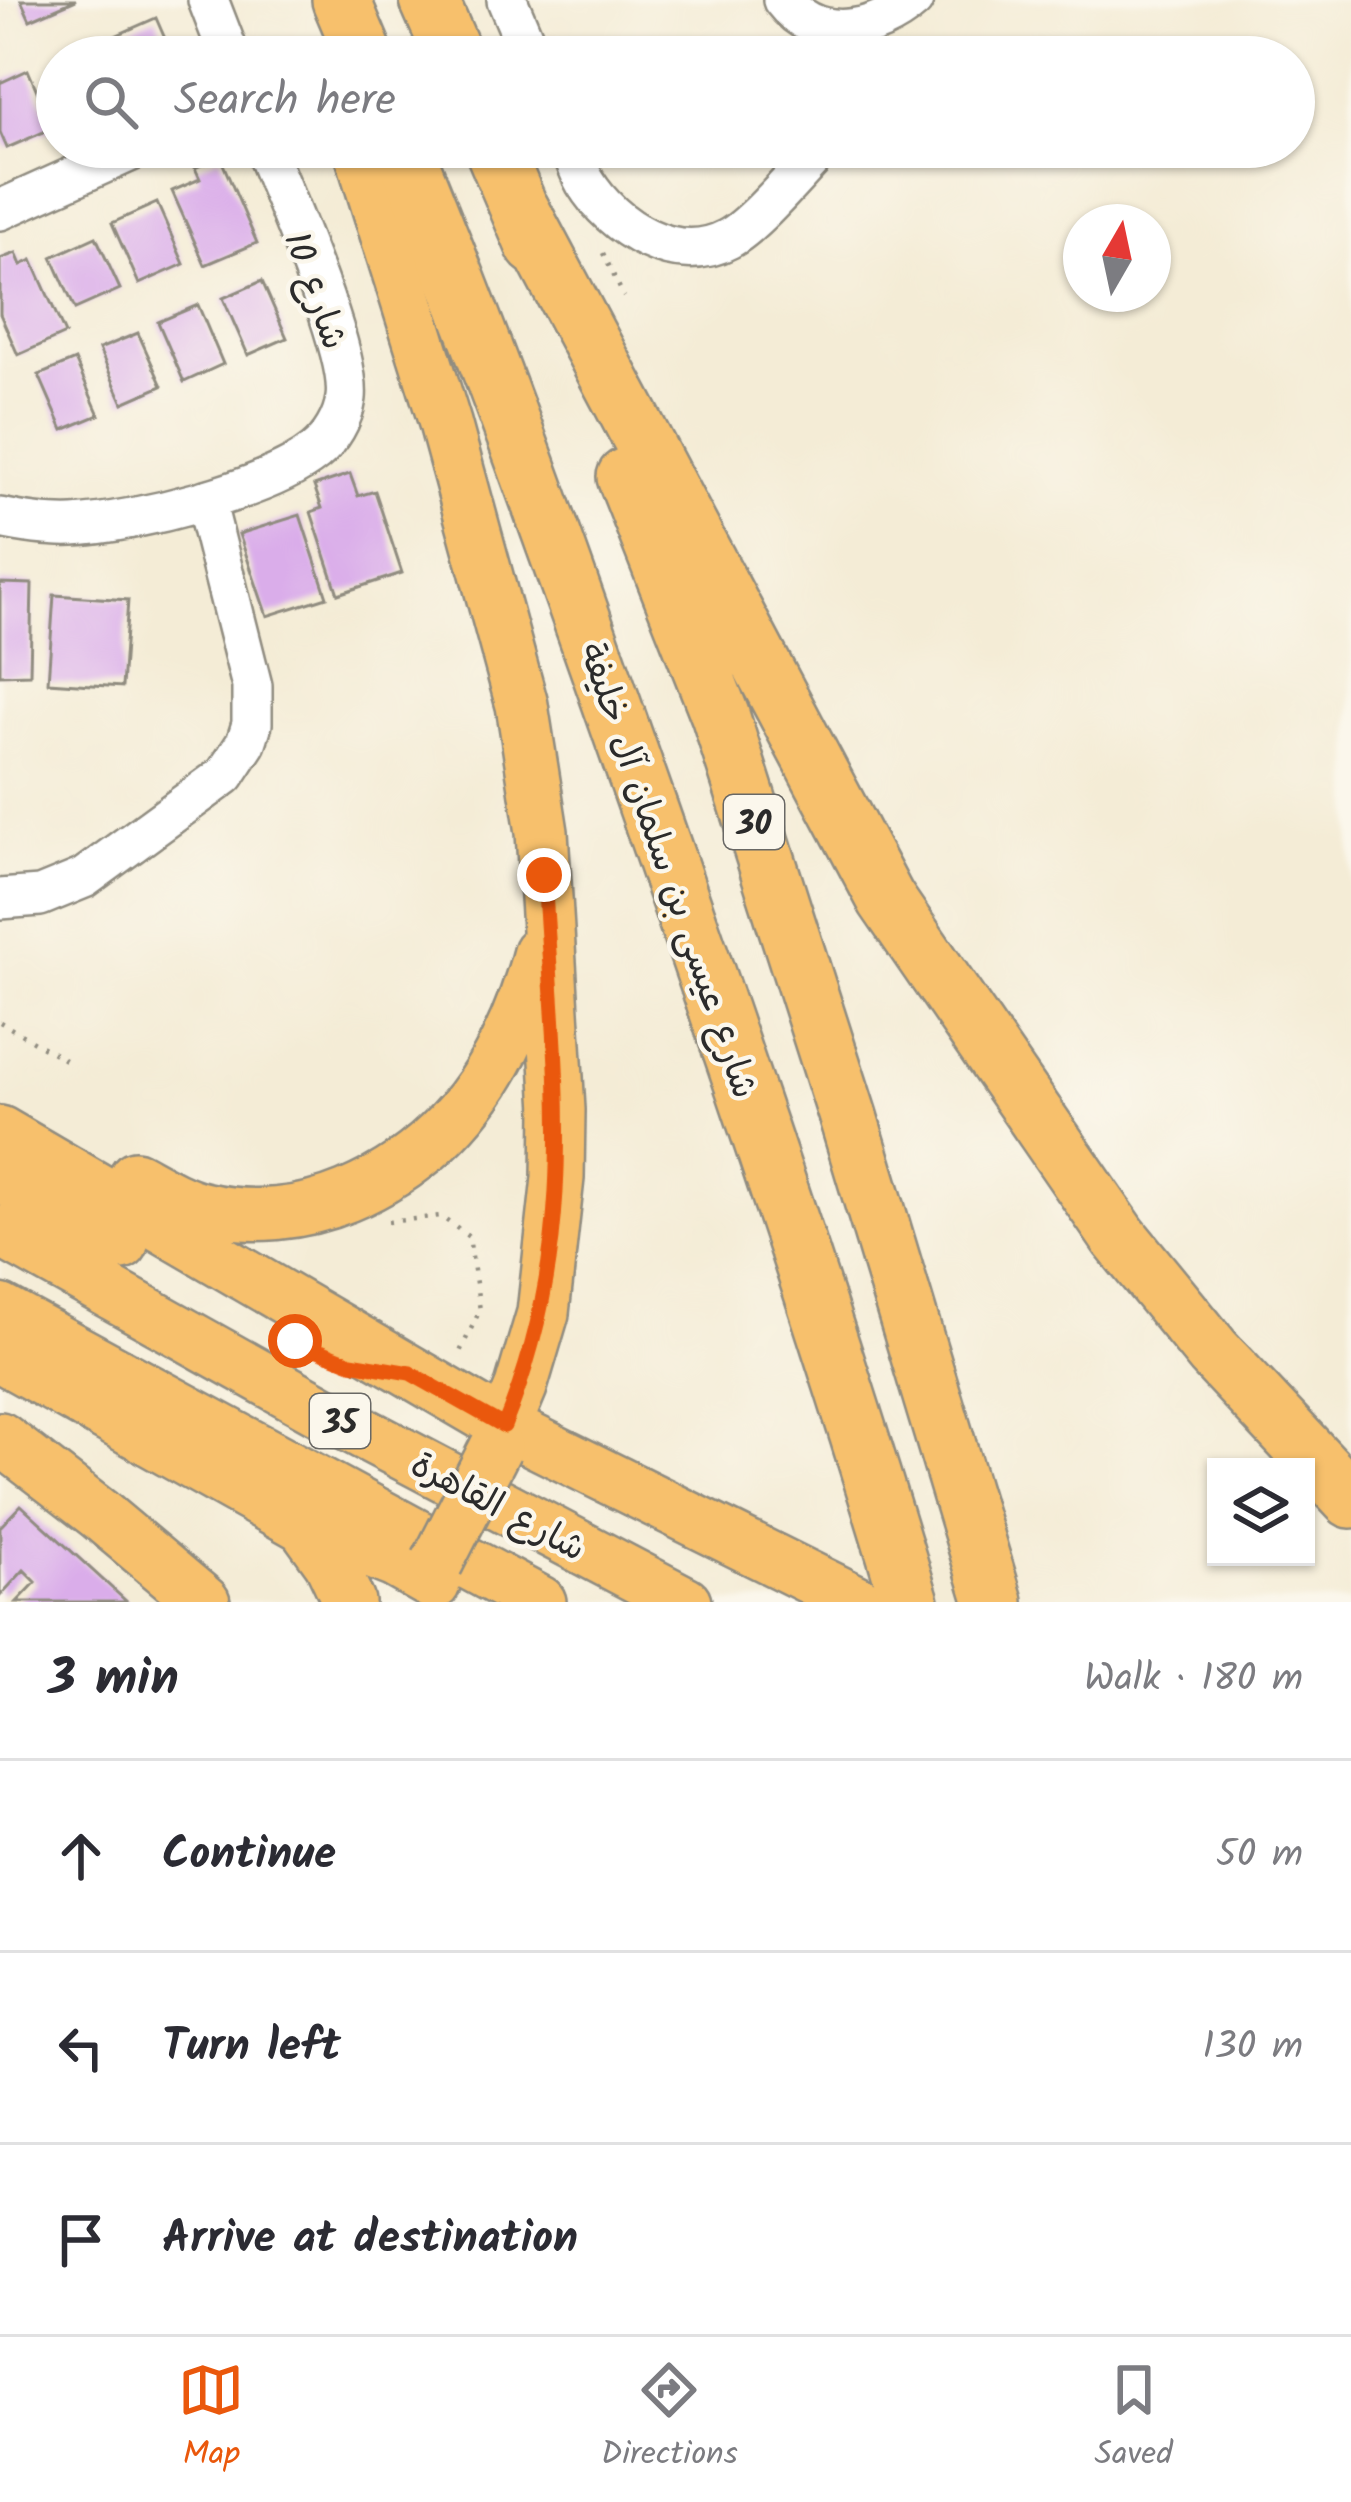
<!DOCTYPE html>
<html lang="en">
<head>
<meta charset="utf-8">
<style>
  body { margin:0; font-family:Kalam,"Playpen Sans Arabic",sans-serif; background:#f2f2f3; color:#2b2b33 }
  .controls { position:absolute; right:36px; bottom:36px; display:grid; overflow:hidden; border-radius:0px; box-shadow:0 3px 9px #0004 }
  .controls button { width:108px; height:108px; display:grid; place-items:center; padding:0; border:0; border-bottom:3px solid #e1e1e2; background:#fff; color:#2b2b33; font:60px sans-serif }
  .compass { position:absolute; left:1063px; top:204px; width:108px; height:108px; border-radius:50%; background:#fff; box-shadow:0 3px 9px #0004; rotate:9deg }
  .stop { position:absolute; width:36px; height:36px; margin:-27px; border:9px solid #ea580c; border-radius:50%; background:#fff }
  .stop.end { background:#ea580c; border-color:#fff; box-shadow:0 3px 12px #0008 }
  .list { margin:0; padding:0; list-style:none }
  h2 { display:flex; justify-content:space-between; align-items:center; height:156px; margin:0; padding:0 48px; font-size:51px }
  h2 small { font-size:39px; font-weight:400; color:#7c7c81 }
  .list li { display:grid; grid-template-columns:78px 1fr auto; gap:36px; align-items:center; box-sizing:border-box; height:192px; padding:0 48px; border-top:3px solid #e1e1e2 }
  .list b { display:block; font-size:45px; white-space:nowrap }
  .list em { font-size:39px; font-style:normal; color:#7c7c81 }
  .icon { flex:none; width:66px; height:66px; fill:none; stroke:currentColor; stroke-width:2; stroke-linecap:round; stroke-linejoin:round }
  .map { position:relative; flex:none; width:1351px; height:1602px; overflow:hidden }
  .search { position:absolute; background:#fff; box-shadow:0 3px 9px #0004; left:36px; right:36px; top:36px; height:132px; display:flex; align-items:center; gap:30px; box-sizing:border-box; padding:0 42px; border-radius:66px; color:#7c7c81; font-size:45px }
  .sheet { height:732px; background:#fff }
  nav { display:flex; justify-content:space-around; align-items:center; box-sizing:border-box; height:168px; border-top:3px solid #e1e1e2; background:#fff; font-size:33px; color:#7c7c81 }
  nav a { display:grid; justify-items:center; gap:6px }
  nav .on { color:#ea580c }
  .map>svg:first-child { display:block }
  .building { fill:#daadea }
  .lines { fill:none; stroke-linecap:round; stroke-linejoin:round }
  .minor-casing { stroke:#908c80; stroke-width:44 }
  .major-casing { stroke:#908c80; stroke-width:56 }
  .highway-casing { stroke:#908c80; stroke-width:62 }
  .path { stroke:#908c80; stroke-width:4.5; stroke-dasharray:3 9; stroke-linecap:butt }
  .minor { stroke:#fff; stroke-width:39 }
  .major { stroke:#f7c06c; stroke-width:51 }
  .highway { stroke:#f7c06c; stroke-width:57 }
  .major-bridge-casing { stroke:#908c80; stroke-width:56; stroke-linecap:butt }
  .major-bridge { stroke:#f7c06c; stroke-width:51 }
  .route { stroke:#ea580c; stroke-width:15 }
  .labels { text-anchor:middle; stroke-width:9; stroke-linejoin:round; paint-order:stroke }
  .shield { fill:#fbf7ec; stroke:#696865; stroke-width:3 }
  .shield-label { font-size:33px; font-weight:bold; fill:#2b2b2b }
  .street-label { font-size:36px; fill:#2b2b2b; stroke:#fbf7ec }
</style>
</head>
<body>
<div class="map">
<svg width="1351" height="1602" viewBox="0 0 1351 1602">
  <rect width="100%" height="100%" fill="#fbf7ec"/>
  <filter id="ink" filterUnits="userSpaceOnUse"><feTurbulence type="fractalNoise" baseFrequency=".00833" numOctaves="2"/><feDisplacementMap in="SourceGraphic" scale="24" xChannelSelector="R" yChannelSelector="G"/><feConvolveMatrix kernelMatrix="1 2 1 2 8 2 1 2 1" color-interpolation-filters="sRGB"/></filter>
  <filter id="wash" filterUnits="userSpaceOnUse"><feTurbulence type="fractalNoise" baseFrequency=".004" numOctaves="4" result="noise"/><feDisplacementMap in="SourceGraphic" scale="48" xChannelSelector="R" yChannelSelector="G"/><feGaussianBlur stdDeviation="2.7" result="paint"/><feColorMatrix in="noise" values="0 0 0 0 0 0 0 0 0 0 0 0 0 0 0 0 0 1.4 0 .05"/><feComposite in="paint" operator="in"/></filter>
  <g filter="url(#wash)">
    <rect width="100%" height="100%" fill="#f4ecd6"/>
    <g id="blocks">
      <path class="building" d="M21,0H76L30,20Z
        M156,18L173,57H124L115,36Z
        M28,70L53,128L7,148L0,132V83Z
        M220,157L257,243L205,265L172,191L200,179L195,168Z
        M157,203L184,264L139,284L112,223Z
        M96,237L120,289L75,309L52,257Z
        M16,253L21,265L32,260L65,334L18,355L0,314V259Z
        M262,281L287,338L248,355L223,298Z
        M198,305L223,364L184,382L158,322Z
        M138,333L162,386L123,403L99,349Z
        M75,360L99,415L63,430L39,375Z
        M350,474L358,496L375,491L402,573L338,594L311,512L322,508L314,486Z
        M300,515L327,597L267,616L239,534Z
        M0,583L32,584L30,674L0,675Z
        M54,595L128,600L122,687L48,682Z
        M21,1505L127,1602H17L36,1582L24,1570L0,1596V1527Z"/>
    </g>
  </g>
  <g filter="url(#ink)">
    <use href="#blocks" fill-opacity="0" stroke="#908c80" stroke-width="3"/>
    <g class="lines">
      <defs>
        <path id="minor" d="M208,0L230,57
          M507,0L531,57
          M783,0C817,45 875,33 913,0
          M570,147C575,158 579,171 585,182C613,228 676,267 728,239C755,225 799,171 823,147
          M0,210L140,147
          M0,518C24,523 48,527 73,526C133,523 268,490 315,452C331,439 343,419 346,398C352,351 284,198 264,147
          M0,899L40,896L84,878L225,775L246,743L252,724V686L205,500"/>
        <path id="major" d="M359,147L445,423L522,705L542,832L559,1110L558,1178L543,1313L521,1387L496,1447
          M0,1132L504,1426L859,1602
          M0,1175L122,1244
          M135,1177C157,1189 178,1202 202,1208C251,1220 302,1215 347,1196C453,1151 511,1061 539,952
          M0,1231L340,1421L685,1602
          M0,1310L540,1602
          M0,1356L304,1526L395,1562L434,1584
          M0,1438L99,1514L204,1602
          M304,1526L330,1562L349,1602"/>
        <path id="highway" d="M341,0L365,57
          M429,0L454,57
          M403,147C498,376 579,610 661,844C748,1095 834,1347 910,1602
          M493,147L535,246
          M520,209L886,899L1119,1237L1213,1352L1351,1499
          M626,477L720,715L848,1117L994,1602"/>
      </defs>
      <use href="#minor" class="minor-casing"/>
      <use href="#major" class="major-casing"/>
      <use href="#highway" class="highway-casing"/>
      <path class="path" d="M603,253L624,297
        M0,1022L65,1060
        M388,1222L440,1216L469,1237L480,1310L459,1354"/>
      <use href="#minor" class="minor"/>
      <use href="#major" class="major"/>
      <use href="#highway" class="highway"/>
      <defs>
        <path id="major-bridge" d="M437,1563L496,1447"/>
      </defs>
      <use href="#major-bridge" class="major-bridge-casing"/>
      <use href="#major-bridge" class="major-bridge"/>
    </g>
  </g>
  <g class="lines" filter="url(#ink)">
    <path class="route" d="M295,1341L351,1363L410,1373L504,1426C582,1239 555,1070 544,875"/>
  </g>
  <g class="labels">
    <g class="shield">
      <rect x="724" y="795" width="60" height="54" rx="9"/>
      <rect x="310" y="1394" width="60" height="54" rx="9"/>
    </g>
    <g class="shield-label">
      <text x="754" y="834">30</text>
      <text x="340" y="1433">35</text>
    </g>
    <g class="street-label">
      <text transform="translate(317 290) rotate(70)" y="13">شارع 10</text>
      <text transform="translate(670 870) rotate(71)" y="13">شارع عيسى بن سلمان آل خليفة</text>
      <text transform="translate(499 1505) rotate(28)" y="13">شارع القاهرة</text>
    </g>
  </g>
</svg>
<div class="controls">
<button><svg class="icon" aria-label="layers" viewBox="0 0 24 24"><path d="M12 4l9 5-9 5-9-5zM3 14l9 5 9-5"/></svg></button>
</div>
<svg class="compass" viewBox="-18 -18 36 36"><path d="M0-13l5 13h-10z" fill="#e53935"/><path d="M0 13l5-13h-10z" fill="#7c7c81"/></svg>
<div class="stop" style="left:295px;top:1341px"></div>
<div class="stop end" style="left:544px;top:875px"></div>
<div class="search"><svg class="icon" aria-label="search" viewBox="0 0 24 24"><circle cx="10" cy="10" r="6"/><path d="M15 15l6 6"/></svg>Search here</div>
</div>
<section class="sheet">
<h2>3 min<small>Walk · 180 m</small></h2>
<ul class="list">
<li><svg class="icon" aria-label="ahead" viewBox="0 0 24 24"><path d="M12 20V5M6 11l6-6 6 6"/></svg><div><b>Continue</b></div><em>50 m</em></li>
<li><svg class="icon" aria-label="left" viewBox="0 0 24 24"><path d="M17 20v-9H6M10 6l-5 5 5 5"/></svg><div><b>Turn left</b></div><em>130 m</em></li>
<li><svg class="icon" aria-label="arrive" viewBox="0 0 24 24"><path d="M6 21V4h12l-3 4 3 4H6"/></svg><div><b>Arrive at destination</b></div></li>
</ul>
</section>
<nav>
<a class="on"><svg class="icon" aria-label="map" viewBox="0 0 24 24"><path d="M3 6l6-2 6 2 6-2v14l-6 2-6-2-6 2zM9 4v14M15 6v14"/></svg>Map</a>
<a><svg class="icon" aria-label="directions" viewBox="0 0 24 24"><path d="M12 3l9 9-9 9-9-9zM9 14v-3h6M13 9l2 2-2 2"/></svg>Directions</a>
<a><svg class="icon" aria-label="saved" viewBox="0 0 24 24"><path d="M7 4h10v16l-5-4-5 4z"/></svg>Saved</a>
</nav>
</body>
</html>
